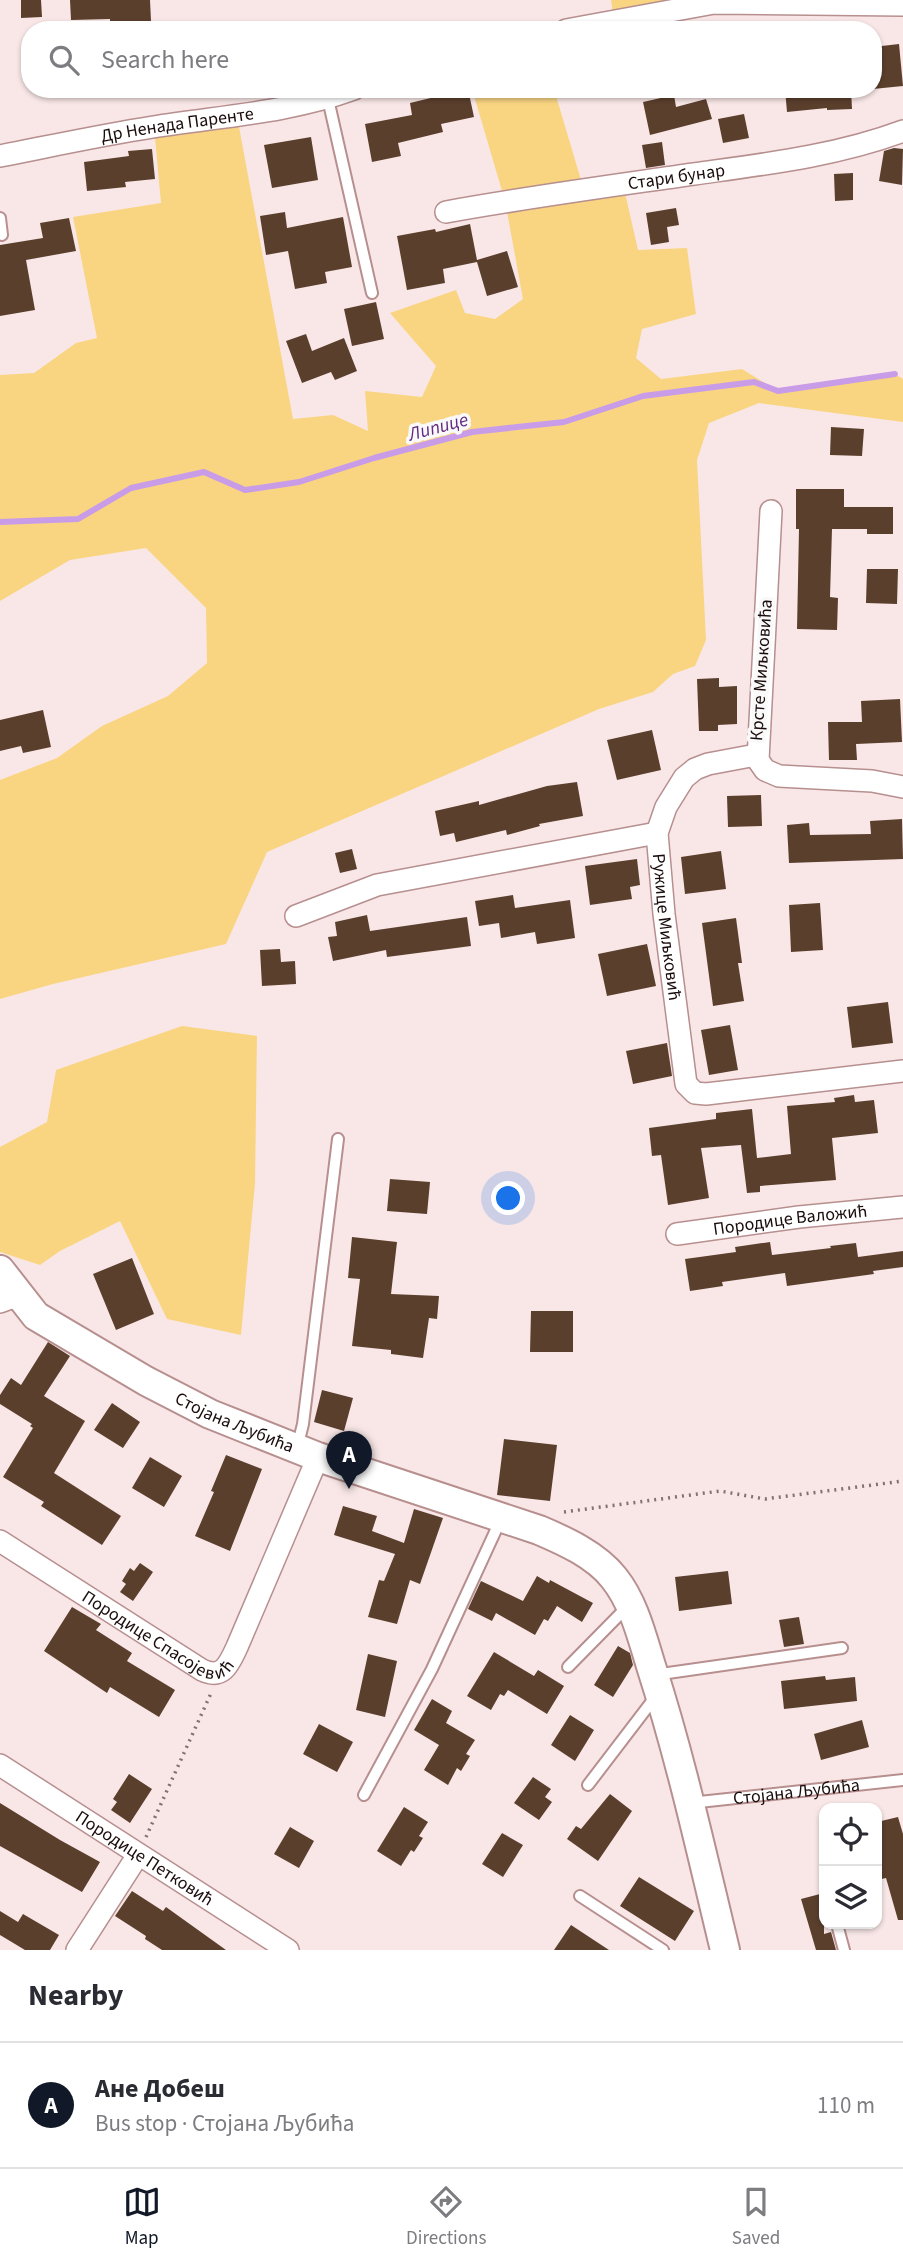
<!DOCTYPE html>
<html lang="en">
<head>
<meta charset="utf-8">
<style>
  body { margin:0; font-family:"Source Sans 3",sans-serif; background:#f7f7f7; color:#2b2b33 }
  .controls { position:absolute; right:21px; bottom:21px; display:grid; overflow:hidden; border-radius:14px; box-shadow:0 2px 5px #0004 }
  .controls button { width:63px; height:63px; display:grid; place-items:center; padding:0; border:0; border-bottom:2px solid #e1e1e2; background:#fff; color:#2b2b33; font:35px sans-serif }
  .you { position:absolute; left:509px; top:1199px; width:24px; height:24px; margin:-18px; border:5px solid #fff; border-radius:50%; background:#1a73e8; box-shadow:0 0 0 10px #1a73e833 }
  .badge { display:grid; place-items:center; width:46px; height:46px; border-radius:50%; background:#111827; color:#fff; font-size:23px; font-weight:700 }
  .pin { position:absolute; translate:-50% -58px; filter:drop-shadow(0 2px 4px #0008) }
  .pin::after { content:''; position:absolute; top:37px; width:24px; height:21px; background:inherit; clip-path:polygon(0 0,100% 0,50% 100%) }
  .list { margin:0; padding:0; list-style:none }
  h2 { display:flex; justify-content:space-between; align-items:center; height:91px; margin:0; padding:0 28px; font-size:30px }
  h2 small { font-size:23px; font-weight:400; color:#7c7c81 }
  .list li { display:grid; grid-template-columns:46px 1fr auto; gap:21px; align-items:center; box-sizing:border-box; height:126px; padding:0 28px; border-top:2px solid #e1e1e2 }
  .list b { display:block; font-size:26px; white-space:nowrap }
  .list p { margin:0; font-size:23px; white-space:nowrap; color:#7c7c81 }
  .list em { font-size:23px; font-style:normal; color:#7c7c81 }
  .icon { flex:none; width:38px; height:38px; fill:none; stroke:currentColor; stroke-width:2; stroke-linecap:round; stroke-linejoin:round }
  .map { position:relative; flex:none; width:903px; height:1950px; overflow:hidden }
  .search { position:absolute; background:#fff; box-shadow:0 2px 5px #0004; left:21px; right:21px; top:21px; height:77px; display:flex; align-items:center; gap:18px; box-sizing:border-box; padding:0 24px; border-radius:28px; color:#7c7c81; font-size:26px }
  .sheet { height:217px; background:#fff }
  nav { display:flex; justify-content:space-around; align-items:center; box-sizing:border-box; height:98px; border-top:2px solid #e1e1e2; background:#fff; font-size:19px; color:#7c7c81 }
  nav a { display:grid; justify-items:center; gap:4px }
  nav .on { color:#111827 }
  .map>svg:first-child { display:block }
  .green { fill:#f9d582 }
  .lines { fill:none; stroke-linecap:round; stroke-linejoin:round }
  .stream { stroke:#c99ce8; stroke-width:6 }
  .building { fill:#5b3f2d }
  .lane-casing { stroke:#b78f8f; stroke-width:14 }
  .street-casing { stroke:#b78f8f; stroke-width:24 }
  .secondary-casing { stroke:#b78f8f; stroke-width:32 }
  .path { stroke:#817171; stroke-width:3.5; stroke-dasharray:2 5; stroke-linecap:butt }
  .lane { stroke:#fff; stroke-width:10 }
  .street { stroke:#fff; stroke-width:21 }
  .secondary { stroke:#fff; stroke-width:28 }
  .labels { text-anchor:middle; stroke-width:7; stroke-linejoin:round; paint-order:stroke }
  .street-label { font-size:18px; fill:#1a0c0c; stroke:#f9f9f9 }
  .water-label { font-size:19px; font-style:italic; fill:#632a83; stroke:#f9f9f9 }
</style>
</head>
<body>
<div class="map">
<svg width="903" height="1950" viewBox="0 0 903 1950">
  <rect width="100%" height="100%" fill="#f9e7e7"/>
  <path class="green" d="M611,0H714L614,22Z
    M472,89H554L584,190L623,184L638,250L687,248L696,314L642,329L636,358L661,379L742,369L778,391L895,374L903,379V422L759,403L709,423L697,460L706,640L695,666L673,674L653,692L599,709L267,852L226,944L53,984L0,999V780L57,758L102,726L168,696L207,663L206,608L146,548L70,560L0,601V375L34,373L76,343L97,338L73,217L161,203L154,127L237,116L293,419L333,415L368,431L365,391L422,397L436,366L390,313L456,290L465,313L495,319L523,299L505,201Z
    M182,1026L257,1036L255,1183L241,1335L167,1319L120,1221L60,1251L40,1265L0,1252V1147L47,1122L56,1070Z"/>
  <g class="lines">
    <path class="stream" d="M0,522L78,519L131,488L204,472L245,490L299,482L374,458L472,432L564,422L643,396L754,382L778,391L895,374"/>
  </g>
  <path class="building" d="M21,0H41L42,17L21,18Z
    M70,0H150L151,21L110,22V19L71,20Z
    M899,44L903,86L873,89V47Z
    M442,89H468L474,117L441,124L443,132L398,143L401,156L372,162L365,124L412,115L410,103L443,95Z
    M785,89H851L852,109L827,110V108L787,112Z
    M674,95L676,107L706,99L712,119L650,135L643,102Z
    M744,114L749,138L723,143L718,119Z
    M311,137L318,180L272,188L264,145Z
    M662,142L665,165L646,168L642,145Z
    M894,148L903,149L902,185L879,181L884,151Z
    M152,149L155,179L125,182L126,187L87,191L84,162L129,156L128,151Z
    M853,173V200L835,201L834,174Z
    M676,208L679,225L667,227L669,242L651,245L646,213Z
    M285,212L287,228L343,217L352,267L325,272L327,283L295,289L288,251L266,255L260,216Z
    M69,218L76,251L26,260L35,310L0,316V245L43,238L40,223Z
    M470,224L477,260L507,251L518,287L487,296L477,262L443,269L445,283L407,290L397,236L435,229L436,232Z
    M376,302L384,339L352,346L344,309Z
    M306,334L312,351L344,338L357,371L335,380L331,372L302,383L286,341Z
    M831,427L864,429L862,456L830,455Z
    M796,489H844V507H893V534H867V529H832L830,597L838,598L837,630L797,629L799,529H796Z
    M867,569H898L897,604L866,603Z
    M719,678V687L737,686V724L718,725V731H699L697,679Z
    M900,699L902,742L856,744L857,760H829L828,722H862L861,701Z
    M43,710L51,747L23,753L21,746L0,751V720Z
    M652,730L661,770L617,780L607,740Z
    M577,782L583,816L539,824L540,826L507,835L506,830L456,842L454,833L440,836L435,811L479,801V805L547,786Z
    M761,795L762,826L728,827L727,796Z
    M902,819L903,859L789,863L787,825L809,823L810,835L871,834L870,821Z
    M352,849L357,869L340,873L335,853Z
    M721,851L726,889L685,894L681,857Z
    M637,859L640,885L630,887L632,899L590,905L585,866Z
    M513,895L515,908L570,900L575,938L537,944L535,932L501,938L499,923L479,926L475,901Z
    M820,903L823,950L791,952L789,905Z
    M367,915L370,931L467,917L471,946L387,957L386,950L333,961L328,937L337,936L335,922Z
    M736,918L742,963H738L744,1001L713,1006L702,923Z
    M647,944L656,986L607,996L598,954Z
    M280,949L281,962L295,961L296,984L262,986L260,950Z
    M888,1002L893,1043L852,1048L847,1007Z
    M730,1025L738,1070L709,1075L701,1030Z
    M667,1043L672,1076L633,1084L626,1051Z
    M854,1095L855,1102L874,1100L878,1133L832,1138L836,1180L760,1186V1192L747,1193L741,1145L701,1148L709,1198L668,1205L661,1155L652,1156L649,1128L716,1119V1113L752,1109L757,1158L791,1154L787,1106L835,1102L834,1098Z
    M390,1179L430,1182L427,1214L387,1211Z
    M352,1237L397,1242L391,1294L439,1296L437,1319L429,1318L423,1358L391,1354V1350L352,1346L360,1279L348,1278Z
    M770,1242L772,1255L831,1248L830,1246L856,1243L858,1257L903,1251V1267L873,1271L874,1274L787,1286L785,1273L722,1282L723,1286L690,1291L685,1259L736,1252L735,1247Z
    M132,1258L154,1314L116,1330L93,1274Z
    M531,1311H573V1352H530Z
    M48,1342L70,1356L44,1396L85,1421L54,1473L121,1516L102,1545L41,1506L44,1502L3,1477L33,1428L30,1426L32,1424L0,1404V1395L11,1378L21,1385Z
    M322,1390L353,1398L344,1431L314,1422Z
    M112,1403L140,1422L123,1448L94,1430Z
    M504,1439L557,1445L550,1501L497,1495Z
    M226,1455L262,1469L230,1551L195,1536L214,1492L211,1491Z
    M150,1457L182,1476L164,1507L132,1488Z
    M343,1506L377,1516L372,1531L404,1543L414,1509L443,1518L420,1584L410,1580L397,1624L368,1617L379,1580L384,1581L395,1554L334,1535Z
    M140,1563L153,1572L133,1601L120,1592L126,1584L122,1581L130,1568L134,1571Z
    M728,1571L732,1604L679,1611L675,1577Z
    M537,1576L549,1583L550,1580L593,1603L582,1622L557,1606L548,1621L544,1619L535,1635L496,1613L492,1621L468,1609L481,1581L523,1601Z
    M72,1607L101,1624L96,1630L132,1653L127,1661L175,1690L159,1717L110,1687L107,1693L44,1651Z
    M799,1617L804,1644L784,1647L779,1620Z
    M618,1646L630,1653L633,1665L613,1697L594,1685Z
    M494,1652L534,1676L538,1670L564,1686L547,1714L508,1690L504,1696L500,1694L491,1710L467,1696Z
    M368,1654L397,1661L385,1717L356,1710Z
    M825,1676L826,1680L855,1677L857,1701L784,1709L781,1681Z
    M432,1699L452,1711L446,1723L475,1740L466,1754L470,1756L461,1771L457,1768L448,1785L424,1770L439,1745L414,1730Z
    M570,1715L594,1730L575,1761L551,1745Z
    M862,1720L869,1747L821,1760L814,1734Z
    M319,1724L353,1742L337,1772L303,1754Z
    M129,1774L152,1789L130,1823L111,1810L117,1802L113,1799Z
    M533,1777L551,1789L545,1797L552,1802L539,1820L514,1803Z
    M610,1794L632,1811L598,1861L567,1839L576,1826L581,1829Z
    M0,1803L60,1840L100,1862L82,1892L0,1846Z
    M404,1807L428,1822L419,1836L423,1838L414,1852L411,1850L401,1866L377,1851Z
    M898,1817L903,1834V1920H898L886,1878L877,1880V1822Z
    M290,1827L314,1841L299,1868L274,1854Z
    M502,1833L523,1845L503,1877L482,1864Z
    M639,1877L694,1911L675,1941L620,1906Z
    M132,1891L163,1911L166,1907L226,1950H162L145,1939L146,1936L115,1916Z
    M820,1894L824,1909V1934L831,1932L836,1950H816L801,1899Z
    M0,1911L18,1922L23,1914L59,1935L50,1950H25L0,1935Z
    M571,1925L609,1950H554Z"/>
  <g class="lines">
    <defs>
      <g id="lane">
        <path d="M328,99L372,293"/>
        <path d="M0,218L2,235"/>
        <path d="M297,1448L303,1424L338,1139"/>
        <path d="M568,1667L629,1605"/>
        <path d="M654,1675L842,1648"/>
        <path d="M588,1785L656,1696"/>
        <path d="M364,1795L432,1669L501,1519"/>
        <path id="s1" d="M690,1803L903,1780"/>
        <path d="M580,1896L663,1950"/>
        <path d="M837,1924L844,1950"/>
      </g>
      <g id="street">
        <path d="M566,30L714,3L903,5"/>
        <path id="s2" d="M0,156C51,146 102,135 153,127C222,116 288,113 354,89"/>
        <path id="s3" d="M446,212C528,197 611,186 694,174C765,164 836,156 903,131"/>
        <path d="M771,511L758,760L765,770L779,776L872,781L903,787"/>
        <path id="s4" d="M756,755L708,764L695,769L684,778L666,807L657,833L664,914L686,1084L695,1093L706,1094L903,1071"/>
        <path d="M296,916L377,885L657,833"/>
        <path id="s5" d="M677,1234L799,1217L903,1207"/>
        <path d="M0,1302L19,1295"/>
        <path id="s6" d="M0,1541L202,1670C223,1680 229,1664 237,1647L318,1457"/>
        <path id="s7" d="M0,1765L288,1950"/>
        <path d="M77,1950L138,1855"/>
      </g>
      <g id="secondary">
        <path id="s8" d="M0,1270L36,1316L146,1381L210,1414L318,1457L539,1530C565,1541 596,1555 614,1578C634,1603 642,1637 651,1666C681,1759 702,1855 725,1950"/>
      </g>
    </defs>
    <use href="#lane" class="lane-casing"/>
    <use href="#street" class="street-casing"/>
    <use href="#secondary" class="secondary-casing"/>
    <path class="path" d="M564,1512L720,1491L765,1499L903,1481
      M146,1837L212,1691"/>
    <use href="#lane" class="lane"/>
    <use href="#street" class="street"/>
    <use href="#secondary" class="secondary"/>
  </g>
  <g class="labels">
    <g class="street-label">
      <text dy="6" stroke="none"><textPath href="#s2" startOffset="180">Др Ненада Паренте</textPath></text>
      <text dy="6" stroke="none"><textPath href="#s3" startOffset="233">Стари бунар</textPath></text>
      <text transform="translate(761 670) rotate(-86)" y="6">Крсте Миљковића</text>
      <text dy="6" stroke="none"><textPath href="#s4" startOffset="233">Ружице Миљковић</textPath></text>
      <text dy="6" stroke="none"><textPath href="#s5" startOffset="114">Породице Валожић</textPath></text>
      <text dy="6" stroke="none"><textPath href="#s8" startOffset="284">Стојана Љубића</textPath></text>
      <text dy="6" stroke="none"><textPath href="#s6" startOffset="186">Породице Спасојевић</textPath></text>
      <text dy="6" stroke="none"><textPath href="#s1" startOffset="107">Стојана Љубића</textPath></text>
      <text dy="6" stroke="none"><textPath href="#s7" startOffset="172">Породице Петковић</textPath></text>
    </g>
    <g class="water-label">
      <text transform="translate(438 426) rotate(-15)" y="7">Липице</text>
    </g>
  </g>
</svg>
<div class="controls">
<button><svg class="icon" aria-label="locate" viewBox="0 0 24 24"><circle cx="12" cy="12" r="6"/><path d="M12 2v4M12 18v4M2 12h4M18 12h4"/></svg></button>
<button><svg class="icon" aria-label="layers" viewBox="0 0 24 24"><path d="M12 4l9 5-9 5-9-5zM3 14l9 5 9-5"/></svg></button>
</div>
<div class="you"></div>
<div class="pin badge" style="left:349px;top:1489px">A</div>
<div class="search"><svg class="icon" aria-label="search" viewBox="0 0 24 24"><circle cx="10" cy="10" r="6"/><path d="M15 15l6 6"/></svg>Search here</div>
</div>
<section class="sheet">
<h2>Nearby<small></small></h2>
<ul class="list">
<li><span class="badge">A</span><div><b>Ане Добеш</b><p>Bus stop · Стојана Љубића</p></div><em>110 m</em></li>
</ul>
</section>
<nav>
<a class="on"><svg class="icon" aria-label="map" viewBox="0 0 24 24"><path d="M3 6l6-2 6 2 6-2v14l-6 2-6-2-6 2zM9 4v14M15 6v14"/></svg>Map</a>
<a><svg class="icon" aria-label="directions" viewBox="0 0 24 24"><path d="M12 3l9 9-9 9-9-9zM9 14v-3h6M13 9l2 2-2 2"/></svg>Directions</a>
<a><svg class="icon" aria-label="saved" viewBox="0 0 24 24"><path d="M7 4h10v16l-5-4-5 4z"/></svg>Saved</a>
</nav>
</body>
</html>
